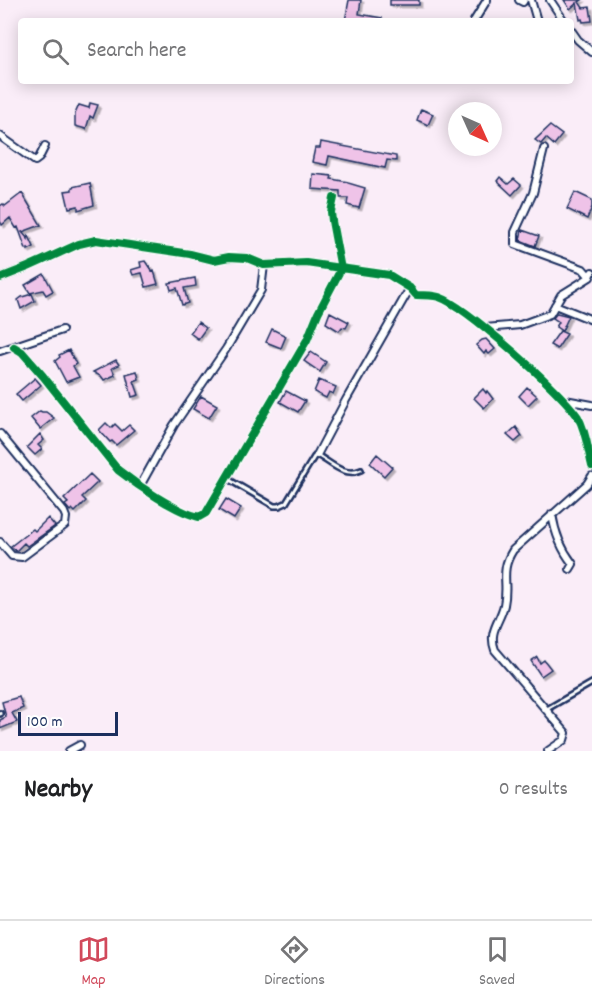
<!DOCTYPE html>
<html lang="en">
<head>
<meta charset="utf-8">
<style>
  body { margin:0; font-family:Dekko,sans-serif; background:#f6f6f6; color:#202124 }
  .compass { position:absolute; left:448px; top:102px; width:54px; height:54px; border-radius:50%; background:#fff; box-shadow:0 3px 15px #0003; rotate:135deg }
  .scale { position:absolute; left:18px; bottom:15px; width:100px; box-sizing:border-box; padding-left:6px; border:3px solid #1b2f5e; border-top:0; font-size:16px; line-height:21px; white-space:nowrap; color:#1b2f5e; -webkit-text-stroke:4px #fff; paint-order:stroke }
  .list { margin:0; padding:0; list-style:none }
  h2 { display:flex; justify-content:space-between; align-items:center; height:78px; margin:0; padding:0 24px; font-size:26px }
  h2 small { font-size:20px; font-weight:400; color:#757577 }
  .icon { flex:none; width:33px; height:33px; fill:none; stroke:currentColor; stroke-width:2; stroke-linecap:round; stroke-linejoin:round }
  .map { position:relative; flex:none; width:592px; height:751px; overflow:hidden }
  .search { position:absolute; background:#fff; box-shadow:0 3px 15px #0003; left:18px; right:18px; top:18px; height:66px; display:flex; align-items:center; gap:15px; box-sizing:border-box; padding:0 21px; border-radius:6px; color:#757577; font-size:22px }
  .sheet { height:168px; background:#fff }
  nav { display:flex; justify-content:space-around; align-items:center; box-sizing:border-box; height:84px; border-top:2px solid #e0e0e0; background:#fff; font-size:16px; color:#757577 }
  nav a { display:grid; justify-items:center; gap:3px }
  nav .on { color:#d1495b }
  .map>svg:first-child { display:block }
  .building { fill:#efc3e8; stroke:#1b2f5e; stroke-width:1.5; filter:url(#shadow) }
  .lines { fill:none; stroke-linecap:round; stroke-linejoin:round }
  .lane-casing { stroke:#1b2f5e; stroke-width:8 }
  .street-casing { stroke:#1b2f5e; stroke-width:10 }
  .lane { stroke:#fff; stroke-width:3 }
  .street { stroke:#fff; stroke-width:6 }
  .cycleway-casing { stroke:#fff; stroke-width:11 }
  .cycleway { stroke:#00873e; stroke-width:8 }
</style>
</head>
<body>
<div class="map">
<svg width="592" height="751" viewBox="0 0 592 751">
  <defs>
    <filter id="shadow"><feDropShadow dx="2.5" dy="2.5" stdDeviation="0" flood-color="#0004"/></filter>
  </defs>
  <rect width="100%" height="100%" fill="#faedf8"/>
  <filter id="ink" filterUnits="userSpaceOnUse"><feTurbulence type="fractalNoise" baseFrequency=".0167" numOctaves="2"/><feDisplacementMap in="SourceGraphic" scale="12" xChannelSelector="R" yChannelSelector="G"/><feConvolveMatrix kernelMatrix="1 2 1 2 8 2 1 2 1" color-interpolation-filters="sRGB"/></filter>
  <g filter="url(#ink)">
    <path class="building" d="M349,0H361L359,14L382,18V21H345Z
      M390,0H419V5H390Z
      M564,0H582L579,2L583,8L590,7L592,21L583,22L582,19L580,20L577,3L570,9Z
      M90,103L98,105L93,118L90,116L86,129L75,126V114L79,105L89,108Z
      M421,109L433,114L428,125L417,120Z
      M550,126L562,135L554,145L546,138L541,144L535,140Z
      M321,142L396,156V161L387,160L385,168L329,156L327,165L312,162L315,148H320Z
      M313,174L332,176L331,179L348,182V183L365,188L359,208L347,205L348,198H340V191L312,189Z
      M500,177L508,184L514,179L521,185L512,195L497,181Z
      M90,183L94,205L78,210V206L69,208L65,191L72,190V187Z
      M575,192L592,200V207L587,219L567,209Z
      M22,193L41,225L22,232L28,239V234L34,247L28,250V248L26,249L18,227L16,228L10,218L2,225L0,221V206L3,204L5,206Z
      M522,230L539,236L535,246L520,240Z
      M145,261L149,267L150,266L152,272L154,271L158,284L146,287L142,273L133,275L131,270L141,267L140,262Z
      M44,274L53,291L46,295L43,290L30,293L25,285Z
      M195,278L196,286L184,288L188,303L182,305L177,288L171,290L169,283Z
      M32,294L35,301L21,309L18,300L22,297Z
      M330,312L349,322L346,328L342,327L339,331L326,323Z
      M557,313L569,316L562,331L556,327L559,322L553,318Z
      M198,322L206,328L198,339L190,333Z
      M272,329L286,336L281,348L266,342Z
      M560,331L567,334L557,349L550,345Z
      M486,339L495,349L489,354L486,351L484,354L476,345L482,340Z
      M69,350L76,364L73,366L79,377L66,382L55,361L60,357L59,355Z
      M311,352L326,362L320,372L304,361Z
      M116,360L119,365L112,368L115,375L104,380L102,377L93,372Z
      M137,371L139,379L134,381L139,395L132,397L126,374Z
      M35,378L41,385L22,401L16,394Z
      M319,380L336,387L333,394L329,392L326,398L314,392Z
      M527,387L537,396L528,405L519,396Z
      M483,389L486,393L487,391L493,399L484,408L474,398Z
      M286,391L305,401L298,412L280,402Z
      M201,396L217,405L209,418L193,409Z
      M40,411L42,412H46L54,418L40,429L31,418Z
      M106,423L111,428L115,424L122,431L129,425L134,430L116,445L112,441L110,442L99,430Z
      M516,427L522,436L515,442L507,435Z
      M40,434L44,440L38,445L42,449L35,455L27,447Z
      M377,454L392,467L384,476L370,463Z
      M90,474L98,482L82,497L86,501L75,512L72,509L70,511L65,505L68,503L64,499Z
      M226,499L241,508L234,519L219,510Z
      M48,518L55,526L27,546L24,543L16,551L11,546L33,529L35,531Z
      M537,657L540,663L544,660L551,669L541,676L531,661Z
      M19,697L23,708L12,713L17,722L0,729V720L6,717L2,702Z"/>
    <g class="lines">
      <defs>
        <path id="lane" d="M226,478L274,506H279L286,503L314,457L317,455C331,463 345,478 361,470
          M547,709L592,683
          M0,713V714"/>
        <path id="street" d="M519,0L523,2L524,0
          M531,0L537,21
          M550,0L564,21
          M474,21L487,0
          M571,30L578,40L592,52
          M0,136L35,161L39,158L45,146
          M544,149L533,193L515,232V244L583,269L590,277
          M0,278L28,267L79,244L96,240L190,254L214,260L229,257L247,258L264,265L306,263L389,275L410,288L416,295C423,295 432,295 439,297C466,306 562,392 578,417C586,431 588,450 592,466
          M555,305L592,320
          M485,328L520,325L550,314L561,295L590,277L592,272
          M14,347L22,352L43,376L118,470C137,485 176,512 199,517L206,513L307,340L318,313L341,269L332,221L331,212L334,198
          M0,351L62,330
          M565,400L592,405
          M0,434L64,512L66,517L65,525L22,557L12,556L0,542
          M317,455L346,400L410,288
          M140,486L174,425L226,349L261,290L264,265
          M552,514C555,534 561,549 573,564L570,569
          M69,751L80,745
          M548,751L564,740L566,733L495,650C488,631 500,622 504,605C509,582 499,572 513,550L587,484L592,476"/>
      </defs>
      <use href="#lane" class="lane-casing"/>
      <use href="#street" class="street-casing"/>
      <use href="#lane" class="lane"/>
      <use href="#street" class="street"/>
      <defs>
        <path id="cycleway" d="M0,278L28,267L79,244L96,240L190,254L214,260L229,257L247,258L264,265L306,263L389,275L410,288L416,295C423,295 432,295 439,297C466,306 562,392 578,417C586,431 588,450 592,466
          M14,347L22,352L43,376L118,470C137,485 176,512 199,517L206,513L307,340L318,313L341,269L332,221L331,212L334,198"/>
      </defs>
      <use href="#cycleway" class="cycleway-casing"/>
      <use href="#cycleway" class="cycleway"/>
    </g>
  </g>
</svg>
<svg class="compass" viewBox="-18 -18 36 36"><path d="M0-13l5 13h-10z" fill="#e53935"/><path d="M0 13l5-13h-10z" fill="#757577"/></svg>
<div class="scale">100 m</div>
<div class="search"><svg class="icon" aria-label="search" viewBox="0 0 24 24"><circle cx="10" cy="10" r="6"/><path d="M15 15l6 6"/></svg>Search here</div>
</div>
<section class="sheet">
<h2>Nearby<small>0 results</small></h2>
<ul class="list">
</ul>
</section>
<nav>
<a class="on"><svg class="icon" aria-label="map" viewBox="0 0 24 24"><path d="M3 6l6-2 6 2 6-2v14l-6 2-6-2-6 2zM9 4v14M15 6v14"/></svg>Map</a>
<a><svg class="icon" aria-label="directions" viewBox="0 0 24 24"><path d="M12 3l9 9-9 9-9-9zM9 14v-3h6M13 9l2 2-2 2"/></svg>Directions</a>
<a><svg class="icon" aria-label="saved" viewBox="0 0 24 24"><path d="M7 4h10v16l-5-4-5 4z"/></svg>Saved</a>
</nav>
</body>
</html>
